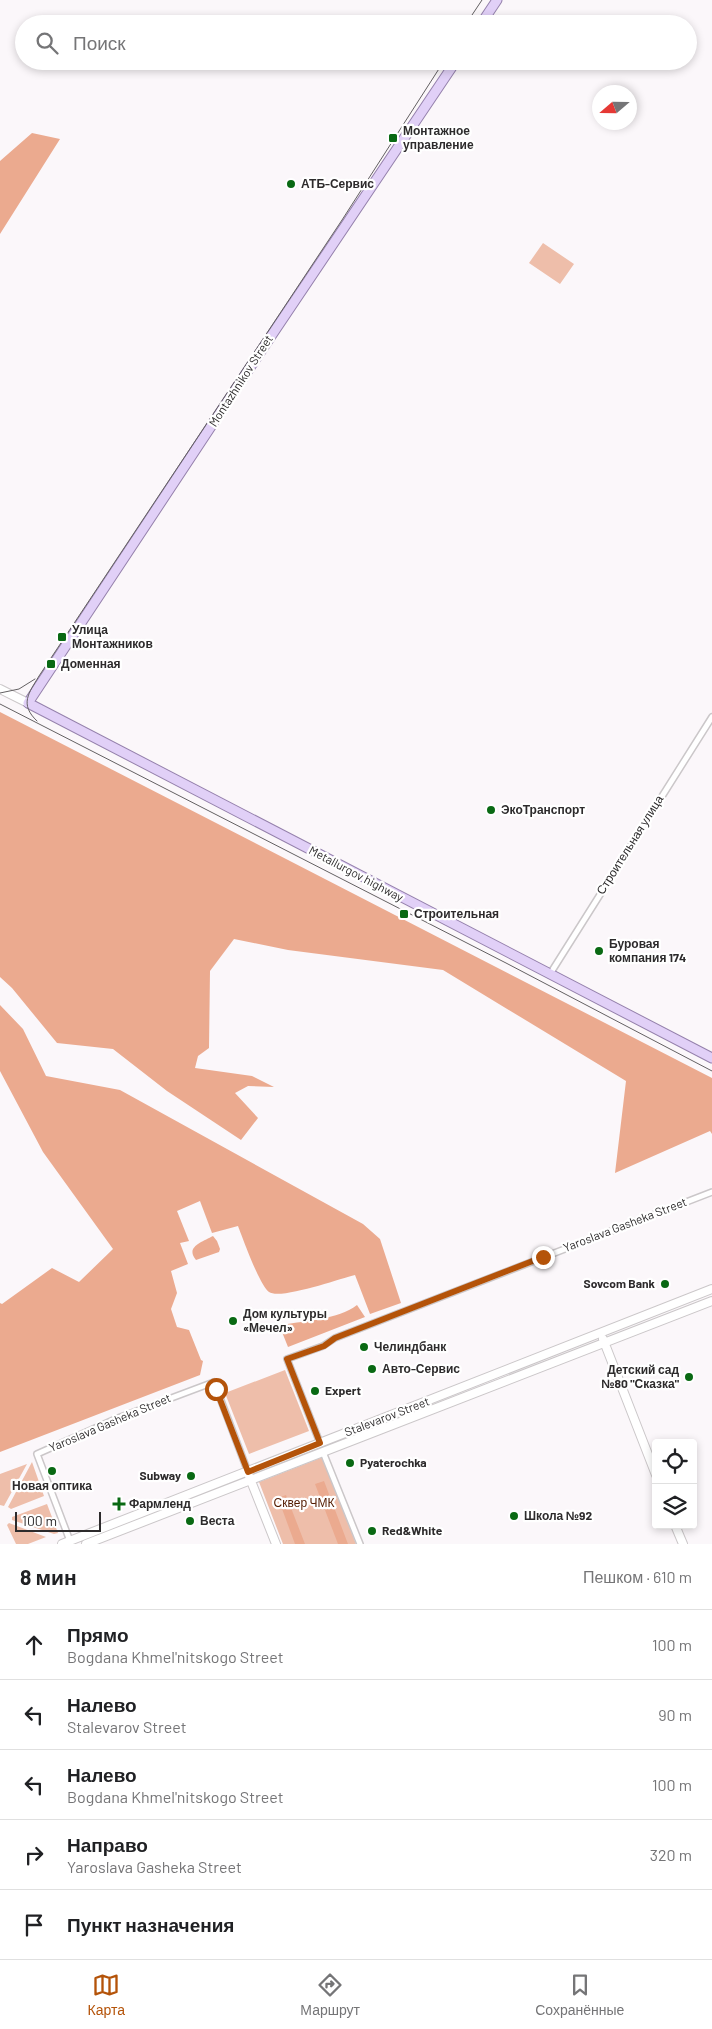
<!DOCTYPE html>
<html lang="ru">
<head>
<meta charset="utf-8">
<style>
  body { margin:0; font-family:Barlow,sans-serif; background:#f6f6f6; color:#202124 }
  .controls { position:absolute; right:15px; bottom:15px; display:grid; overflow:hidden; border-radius:5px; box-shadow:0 2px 8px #0003 }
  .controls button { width:45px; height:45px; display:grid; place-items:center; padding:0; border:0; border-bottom:1px solid #e0e0e0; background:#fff; color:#202124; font:25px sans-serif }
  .compass { position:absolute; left:592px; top:85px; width:45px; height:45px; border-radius:50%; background:#fff; box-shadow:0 2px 8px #0003; rotate:250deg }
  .scale { position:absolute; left:15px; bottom:12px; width:86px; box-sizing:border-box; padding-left:5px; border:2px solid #2d2b2c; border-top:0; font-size:14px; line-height:18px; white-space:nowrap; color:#2d2b2c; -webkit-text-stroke:4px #fff; paint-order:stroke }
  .stop { position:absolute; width:15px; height:15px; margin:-11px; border:4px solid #b45309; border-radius:50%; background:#fff }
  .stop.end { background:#b45309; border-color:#fff; box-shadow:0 1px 5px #0008 }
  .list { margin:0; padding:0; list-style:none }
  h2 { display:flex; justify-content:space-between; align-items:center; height:65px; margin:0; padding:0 20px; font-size:21px }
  h2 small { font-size:16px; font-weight:400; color:#757577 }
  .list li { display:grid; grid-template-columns:32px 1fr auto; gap:15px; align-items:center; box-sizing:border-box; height:70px; padding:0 20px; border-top:1px solid #e0e0e0 }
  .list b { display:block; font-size:19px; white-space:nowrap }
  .list p { margin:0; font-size:16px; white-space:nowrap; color:#757577 }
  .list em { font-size:16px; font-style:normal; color:#757577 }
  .icon { flex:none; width:28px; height:28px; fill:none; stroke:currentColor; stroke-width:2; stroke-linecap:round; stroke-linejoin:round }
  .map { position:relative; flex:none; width:712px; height:1544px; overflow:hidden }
  .search { position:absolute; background:#fff; box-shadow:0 2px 8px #0003; left:15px; right:15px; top:15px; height:55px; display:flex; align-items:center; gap:12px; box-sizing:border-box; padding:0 18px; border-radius:28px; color:#757577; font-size:19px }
  .sheet { height:415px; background:#fff }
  nav { display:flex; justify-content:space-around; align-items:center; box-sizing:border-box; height:70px; border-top:1px solid #e0e0e0; background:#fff; font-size:14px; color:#757577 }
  nav a { display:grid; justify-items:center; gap:2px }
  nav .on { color:#b45309 }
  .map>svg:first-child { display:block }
  .green { fill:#eebeaa }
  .forest { fill:#ebaa8f }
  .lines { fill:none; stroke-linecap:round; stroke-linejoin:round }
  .minor-casing { stroke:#cbc7c9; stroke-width:8 }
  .secondary-casing { stroke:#cbc7c9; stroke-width:10 }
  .primary-casing { stroke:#9581ac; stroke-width:11 }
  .minor { stroke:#fff; stroke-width:5 }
  .secondary { stroke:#fff; stroke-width:8 }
  .primary { stroke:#e1d0f7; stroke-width:9 }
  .tram { stroke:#636062; stroke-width:1 }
  .route { stroke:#b45309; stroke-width:6 }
  .poi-dot { fill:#096913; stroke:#fff; stroke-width:2 }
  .labels { text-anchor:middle; stroke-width:4.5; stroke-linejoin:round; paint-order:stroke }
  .poi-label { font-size:12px; font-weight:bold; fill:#2d2b2c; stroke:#fff; text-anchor:start }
  .street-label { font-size:12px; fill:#2d2b2c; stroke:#fff }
  .park-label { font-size:12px; fill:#531b00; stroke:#fff }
</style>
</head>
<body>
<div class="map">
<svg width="712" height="1544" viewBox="0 0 712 1544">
  <rect width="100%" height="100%" fill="#fbf7fa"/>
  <path class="green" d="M543,243L574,264L560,284L529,263Z
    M285,1370L309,1431L249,1454L225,1393Z
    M323,1457L356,1544H283L259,1482Z
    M32,1462L44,1496L11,1509L8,1507Z
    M27,1464L4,1506L0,1505V1474Z
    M47,1504L58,1533L54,1534L12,1520V1517Z
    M9,1523L46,1537L28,1544H16L7,1525Z"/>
  <path class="forest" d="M32,133L60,139L0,234V161Z
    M0,712L712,1078V1134L710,1131L615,1173L626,1081L443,970L288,950L234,939L210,971L209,1048L198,1056L195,1068L252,1076L274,1087L248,1086L235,1093L258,1118L241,1140L167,1091L113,1049L57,1043L12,988L0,977Z
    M0,1005L23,1029L46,1076L120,1090L363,1224L380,1239L401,1303L370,1314L355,1275C339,1279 280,1300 269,1292C260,1286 243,1239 238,1226L212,1233L200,1201L177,1211L189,1241L180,1243L188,1264L171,1271L177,1293L171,1309L177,1327L189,1330L201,1360L203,1361L200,1375L0,1452V1303L2,1304L52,1268L79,1282L113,1249L43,1152L0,1071Z
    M213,1236L217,1241L220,1249L219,1252L196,1260C185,1247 202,1242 213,1236Z
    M357,1305L365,1317L288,1347L282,1332L283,1325C307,1320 337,1320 357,1305Z
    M324,1481L348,1544H338L315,1484Z
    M286,1495L305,1544H295L278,1498Z"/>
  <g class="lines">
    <defs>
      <path id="minor" d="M550,974L712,717
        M320,1443L287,1359L323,1346L335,1338L712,1192
        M323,1452L360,1544
        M70,1541L37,1454L118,1418L214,1382L248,1472"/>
      <path id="secondary" d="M0,689L28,703
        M603,1339L656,1475
        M249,1476L276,1544
        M675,1525L683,1544
        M62,1544L712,1289
        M86,1544L712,1301"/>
      <path id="primary" d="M481,24L497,0
        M456,61L251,366L28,703L712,1058"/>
    </defs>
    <use href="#minor" class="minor-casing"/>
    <use href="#secondary" class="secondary-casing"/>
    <use href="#primary" class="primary-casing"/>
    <use href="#minor" class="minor"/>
    <use href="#secondary" class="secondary"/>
    <use href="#primary" class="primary"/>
    <path class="tram" d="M466,24L482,0
      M0,693L19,689L35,679
      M0,704L506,963L712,1071
      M37,721C19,704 29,693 39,676L342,220L444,61"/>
  </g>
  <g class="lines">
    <path class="route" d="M216,1389L248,1472L320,1443L287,1359L324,1346L335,1338L543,1257"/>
  </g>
  <g class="poi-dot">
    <rect x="388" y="133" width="10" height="10" rx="2.5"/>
    <circle cx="291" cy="184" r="5"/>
    <rect x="57" y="632" width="10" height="10" rx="2.5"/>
    <rect x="46" y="659" width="10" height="10" rx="2.5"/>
    <circle cx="491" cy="810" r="5"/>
    <rect x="399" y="909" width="10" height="10" rx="2.5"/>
    <circle cx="599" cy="951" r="5"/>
    <circle cx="665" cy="1284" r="5"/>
    <circle cx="233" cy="1321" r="5"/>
    <circle cx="364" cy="1347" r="5"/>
    <circle cx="372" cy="1369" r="5"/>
    <circle cx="689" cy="1377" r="5"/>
    <circle cx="315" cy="1391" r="5"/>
    <circle cx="350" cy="1463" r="5"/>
    <circle cx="52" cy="1471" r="5"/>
    <circle cx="191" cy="1476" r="5"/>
    <path d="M116.5 1496.5h5v5h5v5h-5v5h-5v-5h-5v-5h5z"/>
    <circle cx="514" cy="1516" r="5"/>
    <circle cx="190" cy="1521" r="5"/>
    <circle cx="372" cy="1531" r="5"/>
  </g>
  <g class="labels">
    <g class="poi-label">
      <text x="403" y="135">Монтажное<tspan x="403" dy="14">управление</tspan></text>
      <text x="301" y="188">АТБ-Сервис</text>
      <text x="72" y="634">Улица<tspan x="72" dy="14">Монтажников</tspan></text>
      <text x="61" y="668">Доменная</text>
      <text x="501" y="814">ЭкоТранспорт</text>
      <text x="414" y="918">Строительная</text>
      <text x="609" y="948">Буровая<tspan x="609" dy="14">компания 174</tspan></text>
      <text x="655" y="1288" text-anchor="end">Sovcom Bank</text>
      <text x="243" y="1318">Дом культуры<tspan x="243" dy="14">«Мечел»</tspan></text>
      <text x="374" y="1351">Челиндбанк</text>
      <text x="382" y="1373">Авто-Сервис</text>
      <text x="679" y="1374" text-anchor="end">Детский сад<tspan x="679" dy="14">№80 "Сказка"</tspan></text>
      <text x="325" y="1395">Expert</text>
      <text x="360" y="1467">Pyaterochka</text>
      <text x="181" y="1480" text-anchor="end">Subway</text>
      <text x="52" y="1490" text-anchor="middle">Новая оптика</text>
      <text x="129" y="1508">Фармленд</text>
      <text x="524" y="1520">Школа №92</text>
      <text x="200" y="1525">Веста</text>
      <text x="382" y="1535">Red&amp;White</text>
    </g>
    <g class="street-label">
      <text transform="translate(241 381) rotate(-57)" y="4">Montazhnikov Street</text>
      <text transform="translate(630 845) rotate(-58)" y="4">Строительная улица</text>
      <text transform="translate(356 874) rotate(28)" y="4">Metallurgov highway</text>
      <text transform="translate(625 1225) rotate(-21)" y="4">Yaroslava Gasheka Street</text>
      <text transform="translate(387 1417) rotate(-21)" y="4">Stalevarov Street</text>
      <text transform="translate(110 1423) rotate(-23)" y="4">Yaroslava Gasheka Street</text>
    </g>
    <g class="park-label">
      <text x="304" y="1507">Сквер ЧМК</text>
    </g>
  </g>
</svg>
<div class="controls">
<button><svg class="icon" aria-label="locate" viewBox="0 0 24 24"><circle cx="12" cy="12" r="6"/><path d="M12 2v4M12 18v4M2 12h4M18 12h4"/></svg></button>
<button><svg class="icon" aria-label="layers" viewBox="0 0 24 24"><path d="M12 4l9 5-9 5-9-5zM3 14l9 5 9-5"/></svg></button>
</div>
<svg class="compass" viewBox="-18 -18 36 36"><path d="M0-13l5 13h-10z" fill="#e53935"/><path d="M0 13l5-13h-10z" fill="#757577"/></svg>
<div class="scale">100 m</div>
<div class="stop" style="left:216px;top:1389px"></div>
<div class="stop end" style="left:543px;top:1257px"></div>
<div class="search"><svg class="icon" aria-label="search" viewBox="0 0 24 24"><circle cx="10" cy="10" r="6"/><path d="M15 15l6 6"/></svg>Поиск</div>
</div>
<section class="sheet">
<h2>8 мин<small>Пешком · 610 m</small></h2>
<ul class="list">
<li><svg class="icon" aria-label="ahead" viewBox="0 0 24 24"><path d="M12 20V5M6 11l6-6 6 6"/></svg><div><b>Прямо</b><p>Bogdana Khmel'nitskogo Street</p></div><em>100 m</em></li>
<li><svg class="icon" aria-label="left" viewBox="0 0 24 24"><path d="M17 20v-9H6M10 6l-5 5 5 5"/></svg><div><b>Налево</b><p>Stalevarov Street</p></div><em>90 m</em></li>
<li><svg class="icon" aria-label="left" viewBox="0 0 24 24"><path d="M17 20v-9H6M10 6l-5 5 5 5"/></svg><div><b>Налево</b><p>Bogdana Khmel'nitskogo Street</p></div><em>100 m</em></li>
<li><svg class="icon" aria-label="right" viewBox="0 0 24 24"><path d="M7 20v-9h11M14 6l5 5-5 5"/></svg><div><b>Направо</b><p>Yaroslava Gasheka Street</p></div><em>320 m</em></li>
<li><svg class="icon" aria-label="arrive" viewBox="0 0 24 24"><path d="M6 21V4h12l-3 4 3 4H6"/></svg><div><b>Пункт назначения</b></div></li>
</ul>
</section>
<nav>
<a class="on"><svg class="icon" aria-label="map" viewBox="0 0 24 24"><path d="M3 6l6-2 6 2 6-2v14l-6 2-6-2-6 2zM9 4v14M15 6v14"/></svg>Карта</a>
<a><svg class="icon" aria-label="directions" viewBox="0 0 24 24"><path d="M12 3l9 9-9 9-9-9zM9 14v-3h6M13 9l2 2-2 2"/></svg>Маршрут</a>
<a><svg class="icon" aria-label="saved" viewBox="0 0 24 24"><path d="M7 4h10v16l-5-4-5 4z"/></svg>Сохранённые</a>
</nav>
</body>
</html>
